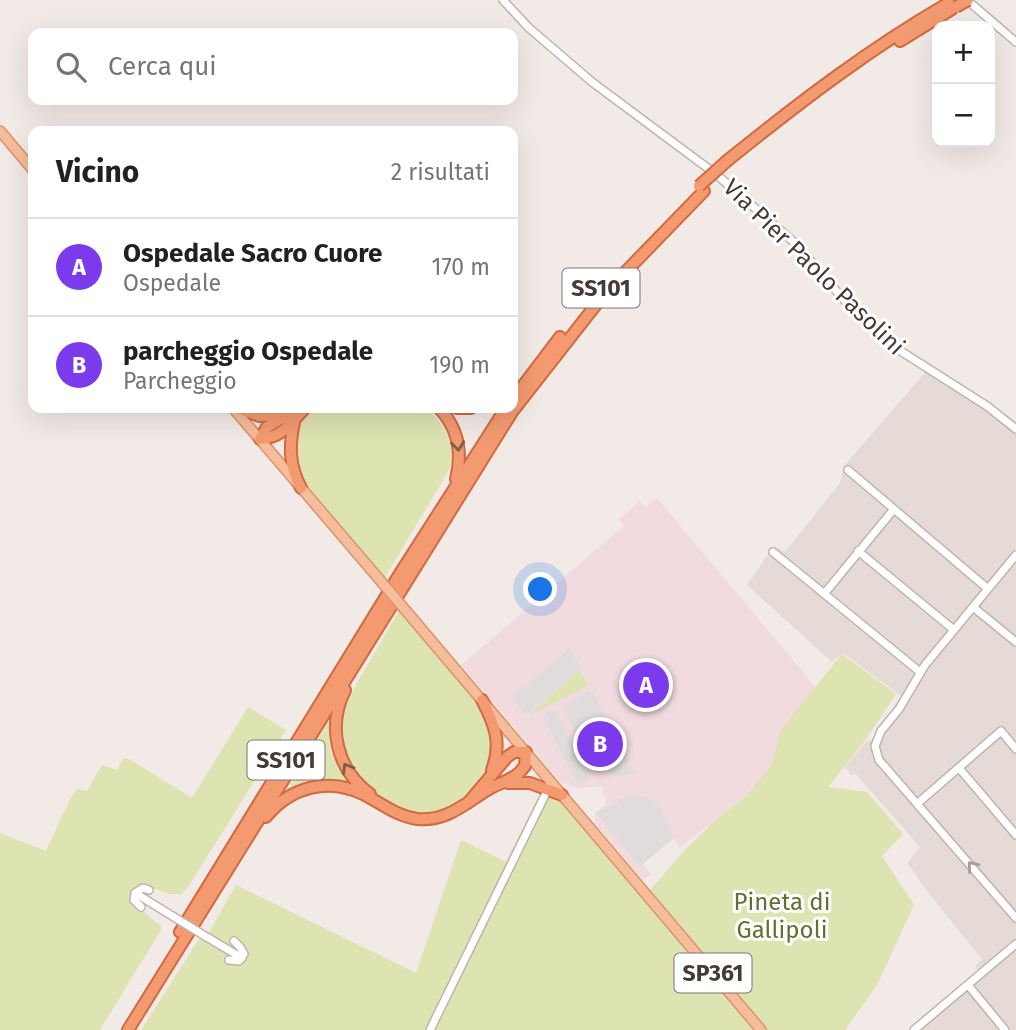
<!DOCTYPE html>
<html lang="it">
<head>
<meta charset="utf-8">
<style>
  body { margin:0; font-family:"Fira Sans",sans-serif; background:#f6f6f6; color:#202124 }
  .controls { position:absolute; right:21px; top:21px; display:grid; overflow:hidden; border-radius:14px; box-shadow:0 7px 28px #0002 }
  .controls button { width:63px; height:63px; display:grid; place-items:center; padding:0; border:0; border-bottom:2px solid #e0e0e0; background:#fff; color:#202124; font:35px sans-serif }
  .you { position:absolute; left:541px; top:590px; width:24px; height:24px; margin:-18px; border:5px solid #fff; border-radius:50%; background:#1a73e8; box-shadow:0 0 0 10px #1a73e833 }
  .badge { display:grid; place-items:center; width:46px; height:46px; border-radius:50%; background:#7c3aed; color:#fff; font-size:23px; font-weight:700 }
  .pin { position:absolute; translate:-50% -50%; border:4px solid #fff; box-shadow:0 2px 7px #0006 }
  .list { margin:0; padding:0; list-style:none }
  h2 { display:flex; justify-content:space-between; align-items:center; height:91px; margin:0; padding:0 28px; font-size:30px }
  h2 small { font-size:23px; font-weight:400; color:#757577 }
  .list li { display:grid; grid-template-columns:46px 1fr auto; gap:21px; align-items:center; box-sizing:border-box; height:98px; padding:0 28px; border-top:2px solid #e0e0e0 }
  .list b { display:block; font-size:26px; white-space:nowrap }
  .list p { margin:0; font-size:23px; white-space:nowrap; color:#757577 }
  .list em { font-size:23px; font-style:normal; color:#757577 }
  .icon { flex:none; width:38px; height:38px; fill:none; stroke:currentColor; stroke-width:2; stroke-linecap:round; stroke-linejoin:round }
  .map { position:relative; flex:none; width:1016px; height:1030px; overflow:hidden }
  .search { position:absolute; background:#fff; box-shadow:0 7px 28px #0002; left:28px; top:28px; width:490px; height:77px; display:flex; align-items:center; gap:18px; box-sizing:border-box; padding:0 24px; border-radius:14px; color:#757577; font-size:26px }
  .panel { position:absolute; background:#fff; box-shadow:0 7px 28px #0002; left:28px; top:126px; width:490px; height:287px; border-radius:14px }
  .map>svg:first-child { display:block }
  .residential { fill:#e5dad5 }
  .medical { fill:#f2dbdf }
  .green { fill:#dee3b2 }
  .parking { fill:#e0dcdb }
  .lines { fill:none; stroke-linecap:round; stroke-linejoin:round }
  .minor-casing { stroke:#bfb3ad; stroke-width:10 }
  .major-casing { stroke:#da936c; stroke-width:12 }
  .highway-casing { stroke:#d16a41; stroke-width:14 }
  .minor { stroke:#fff; stroke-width:7 }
  .major { stroke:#f6bd9b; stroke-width:9 }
  .highway { stroke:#f39a70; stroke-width:10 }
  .minor-bridge-casing { stroke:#bfb3ad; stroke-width:10; stroke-linecap:butt }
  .major-bridge-casing { stroke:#da936c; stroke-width:12; stroke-linecap:butt }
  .highway-bridge-casing { stroke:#d16a41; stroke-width:14; stroke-linecap:butt }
  .minor-bridge { stroke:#fff; stroke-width:7 }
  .major-bridge { stroke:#f6bd9b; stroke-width:9 }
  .highway-bridge { stroke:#f39a70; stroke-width:10 }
  .oneway { stroke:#815c4a }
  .oneway2 { stroke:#a29c9a }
  .labels { text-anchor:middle; stroke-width:6; stroke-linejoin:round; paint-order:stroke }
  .shield { fill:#fff; stroke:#7c7572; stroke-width:2 }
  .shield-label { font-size:23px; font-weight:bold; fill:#443a36 }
  .street-label { font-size:24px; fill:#443a36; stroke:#fff }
  .park-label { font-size:24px; fill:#5f712e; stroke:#fff }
</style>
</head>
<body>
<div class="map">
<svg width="1016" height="1030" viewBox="0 0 1016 1030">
  <rect width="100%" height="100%" fill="#f2eae6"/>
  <path class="residential" d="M930,367L985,400L1016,424V1030H910L978,972L975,966L982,959L930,895L907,863L920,847L856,774L851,775L845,767L867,741L873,740L902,697L843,653L832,662L747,585L774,546L785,552L840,483L844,466Z"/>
  <path class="medical" d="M657,498L840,716L822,734L680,848L674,838L643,864L651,874L643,880L595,823V813L606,805L605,795L601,794L603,792L602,786L578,788L560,782L461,665L624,526L619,519L640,501L646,507Z"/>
  <path class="green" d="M310,408H426C445,424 458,447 448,472L384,579C361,553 292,485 292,452C291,436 300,420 310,408Z
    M399,611L479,704L488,717L495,744L487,775L464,801L435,814L420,815L404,811L368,790L360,781L345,750L342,719L350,695Z
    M842,654L896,694L864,742L828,787L867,792L903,834L882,856L914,905L877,985L845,1030H141L199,939L204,941L236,885L416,973L461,840L506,862L542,790L557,798L565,806L631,885L650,890L686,849L715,820L745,797L771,766L782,728Z
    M579,671L588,683L587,686L528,716Z
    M248,707L286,730L189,886L181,894H170L143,885L132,890L130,901L161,926V930L100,1030H0V833L46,851L70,799L77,789L87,791L102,765L117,770L124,758L131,760L192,798Z
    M328,722L331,752L346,781L315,779L287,790Z"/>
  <path class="parking" d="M570,648L581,669L526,715L511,698Z
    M589,691L593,692L635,773L612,777L610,770L594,773L562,707Z
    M554,710L556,712L590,779L577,782L543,717L547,712Z
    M644,796L658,804L674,838L640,866L596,813L606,807L619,804L618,799Z"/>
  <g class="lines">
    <defs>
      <path id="minor" d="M503,0L529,28L592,82L717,175L796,244L845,301L899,350L987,406L1016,429
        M967,0L1016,42
        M848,470L988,589
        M858,551L954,630
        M773,552L920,672
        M1016,555L925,665L899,709L881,731L875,746L879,760L1016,918
        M824,594L894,509
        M973,607L1016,642
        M959,768L1016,835
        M918,803L1001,731L1016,749
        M135,893L174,917
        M141,907L134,900L135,893L143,888L149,890
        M205,936L242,958
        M229,960L239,961L244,954L240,947L234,941
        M968,985L1005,1030
        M430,1030L548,789
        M914,1030L1016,944"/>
      <path id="major" d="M0,131L33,170
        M233,408L379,579
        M407,612L761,1030"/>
      <path id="highway" d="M900,41L952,9
        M728,160C800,102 873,46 954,0
        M513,399L560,337
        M238,408L259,416L282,415
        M439,408C458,428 463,451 456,479
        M457,408H471
        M294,422C289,447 289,465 301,488
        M260,439C282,438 292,422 305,408
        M260,439L267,427L300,408
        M345,690C327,726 336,769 370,794
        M482,700C495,725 502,743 492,770
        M508,783H530L562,795
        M266,817C290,787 328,777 363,794C381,803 396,816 417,819C448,822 466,802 491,788C500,783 511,780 519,773L525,766L526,752H514L507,757L468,803
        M180,932L401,572L506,408
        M128,1030L512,412L606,292L704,191"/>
    </defs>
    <use href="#minor" class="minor-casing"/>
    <use href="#major" class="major-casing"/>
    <use href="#highway" class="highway-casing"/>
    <use href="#minor" class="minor"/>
    <use href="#major" class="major"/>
    <use href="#highway" class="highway"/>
    <defs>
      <path id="minor-bridge" d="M174,917L205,936"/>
      <path id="major-bridge" d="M379,579L407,612"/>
      <path id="highway-bridge" d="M956,7L968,0
        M699,186L728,160"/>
    </defs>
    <use href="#minor-bridge" class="minor-bridge-casing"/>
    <use href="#major-bridge" class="major-bridge-casing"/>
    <use href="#highway-bridge" class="highway-bridge-casing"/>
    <use href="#minor-bridge" class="minor-bridge"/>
    <use href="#major-bridge" class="major-bridge"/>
    <use href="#highway-bridge" class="highway-bridge"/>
  </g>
  <defs><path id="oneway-chevron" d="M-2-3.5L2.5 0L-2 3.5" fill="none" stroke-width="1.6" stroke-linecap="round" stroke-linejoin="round" transform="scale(1.75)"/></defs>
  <g class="oneway">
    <use href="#oneway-chevron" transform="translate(458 446) rotate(83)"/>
    <use href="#oneway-chevron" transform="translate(347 768) rotate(-121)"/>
  </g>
  <use class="oneway2" href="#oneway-chevron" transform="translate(972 866) rotate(-131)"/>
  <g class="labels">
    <g class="shield">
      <rect x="562.5" y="268.5" width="77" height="39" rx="5"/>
      <rect x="247.5" y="740.5" width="77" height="39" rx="5"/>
      <rect x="674.5" y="953.5" width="77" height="39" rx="5"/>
    </g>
    <g class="shield-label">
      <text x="601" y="296">SS101</text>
      <text x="286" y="768">SS101</text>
      <text x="713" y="981">SP361</text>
    </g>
    <g class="street-label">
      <text transform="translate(814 267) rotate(44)" y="8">Via Pier Paolo Pasolini</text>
    </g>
    <g class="park-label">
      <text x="782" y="910">Pineta di<tspan x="782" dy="28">Gallipoli</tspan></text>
    </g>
  </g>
</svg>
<div class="controls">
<button>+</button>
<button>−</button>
</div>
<div class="you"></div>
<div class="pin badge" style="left:646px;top:685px">A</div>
<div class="pin badge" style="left:600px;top:744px">B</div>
<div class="search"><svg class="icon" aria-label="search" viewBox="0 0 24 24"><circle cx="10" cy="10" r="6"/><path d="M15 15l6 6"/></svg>Cerca qui</div>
<section class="panel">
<h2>Vicino<small>2 risultati</small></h2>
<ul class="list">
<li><span class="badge">A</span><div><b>Ospedale Sacro Cuore</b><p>Ospedale</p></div><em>170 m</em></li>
<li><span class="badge">B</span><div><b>parcheggio Ospedale</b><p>Parcheggio</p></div><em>190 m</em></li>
</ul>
</section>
</div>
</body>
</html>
